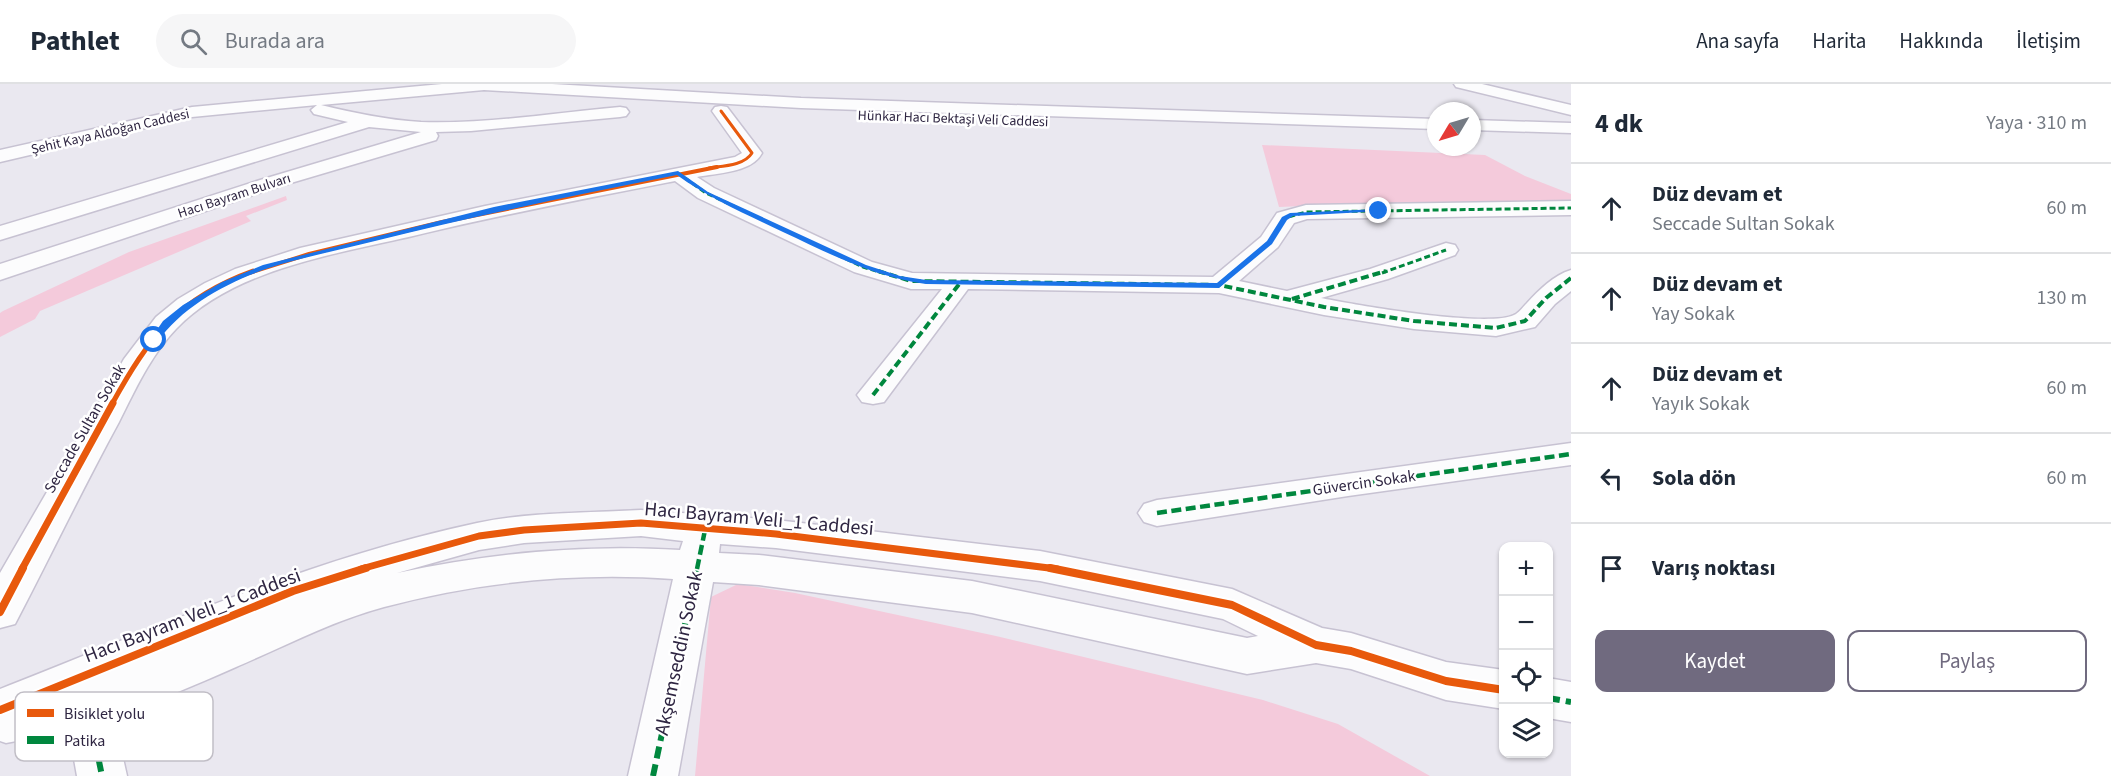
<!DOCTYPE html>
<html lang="tr">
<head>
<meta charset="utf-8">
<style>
  body { margin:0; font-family:"Source Sans 3",sans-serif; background:#f6f6f7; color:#1f2937 }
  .controls { position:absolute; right:18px; bottom:18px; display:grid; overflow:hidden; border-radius:12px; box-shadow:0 2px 4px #0004 }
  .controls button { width:54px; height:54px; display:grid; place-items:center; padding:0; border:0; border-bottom:2px solid #e0e1e3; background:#fff; color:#1f2937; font:30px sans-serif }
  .compass { position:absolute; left:1427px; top:18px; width:54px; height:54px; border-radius:50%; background:#fff; box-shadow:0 2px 4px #0004; rotate:232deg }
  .stop { position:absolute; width:18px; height:18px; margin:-14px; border:4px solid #1a73e8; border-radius:50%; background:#fff }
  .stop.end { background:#1a73e8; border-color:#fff; box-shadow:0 2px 6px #0008 }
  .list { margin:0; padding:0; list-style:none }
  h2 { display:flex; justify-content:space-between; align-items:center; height:78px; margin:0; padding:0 24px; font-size:26px }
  h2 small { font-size:20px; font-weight:400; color:#747a83 }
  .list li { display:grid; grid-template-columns:39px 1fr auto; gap:18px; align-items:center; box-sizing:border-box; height:90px; padding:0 24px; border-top:2px solid #e0e1e3 }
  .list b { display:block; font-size:22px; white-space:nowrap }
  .list p { margin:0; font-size:20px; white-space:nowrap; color:#747a83 }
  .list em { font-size:20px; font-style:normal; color:#747a83 }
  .actions { display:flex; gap:12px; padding:18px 24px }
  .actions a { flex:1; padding:14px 0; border:2px solid #706a7f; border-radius:12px; text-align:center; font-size:21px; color:#706a7f }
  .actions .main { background:#706a7f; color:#fff }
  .icon { flex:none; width:33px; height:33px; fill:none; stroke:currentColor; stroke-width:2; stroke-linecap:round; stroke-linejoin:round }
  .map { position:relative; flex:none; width:1571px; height:692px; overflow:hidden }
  header { display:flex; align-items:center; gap:36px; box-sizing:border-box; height:84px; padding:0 30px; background:#fff; border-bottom:2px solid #e0e1e3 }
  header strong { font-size:28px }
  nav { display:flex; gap:33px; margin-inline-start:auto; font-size:21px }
  .search { width:420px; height:54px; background:#f6f6f7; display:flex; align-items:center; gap:15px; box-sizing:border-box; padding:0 21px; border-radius:33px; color:#747a83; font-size:22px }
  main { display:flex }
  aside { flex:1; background:#fff }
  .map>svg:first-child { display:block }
  .green { fill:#f4cadb }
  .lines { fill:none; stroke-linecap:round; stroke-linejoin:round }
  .street-casing { stroke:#c7c2d2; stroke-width:3 }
  .secondary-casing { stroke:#c7c2d2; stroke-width:3 }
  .street { fill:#fcfcfd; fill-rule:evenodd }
  .secondary { fill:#fcfcfd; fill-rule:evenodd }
  .quiet-far3 { stroke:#00873e; stroke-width:3; stroke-dasharray:6 3; stroke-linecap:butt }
  .quiet-far2 { stroke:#00873e; stroke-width:4; stroke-dasharray:8 4; stroke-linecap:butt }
  .quiet-far1 { stroke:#00873e; stroke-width:4.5; stroke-dasharray:10 4.5; stroke-linecap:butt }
  .quiet { stroke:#00873e; stroke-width:6; stroke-dasharray:12 6; stroke-linecap:butt }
  .cycleway-far4-casing { stroke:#fff; stroke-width:5 }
  .cycleway-far3-casing { stroke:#fff; stroke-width:6 }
  .cycleway-far2-casing { stroke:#fff; stroke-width:8 }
  .cycleway-far1-casing { stroke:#fff; stroke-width:10 }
  .cycleway-casing { stroke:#fff; stroke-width:12 }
  .cycleway-far4 { stroke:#e8590c; stroke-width:3 }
  .cycleway-far3 { stroke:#e8590c; stroke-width:4 }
  .cycleway-far2 { stroke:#e8590c; stroke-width:5 }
  .cycleway-far1 { stroke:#e8590c; stroke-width:7 }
  .cycleway { stroke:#e8590c; stroke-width:8 }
  .route { fill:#1a73e8 }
  .labels { text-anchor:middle; stroke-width:5; stroke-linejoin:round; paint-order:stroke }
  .far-street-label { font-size:14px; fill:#2f2642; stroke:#fff }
  .street-label { font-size:16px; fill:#2f2642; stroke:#fff }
  .near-street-label { font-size:20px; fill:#2f2642; stroke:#fff }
  .key { fill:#fff; stroke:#c1bec6; stroke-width:1.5 }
  .key-label { font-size:16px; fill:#2f2642 }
</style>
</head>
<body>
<header>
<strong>Pathlet</strong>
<div class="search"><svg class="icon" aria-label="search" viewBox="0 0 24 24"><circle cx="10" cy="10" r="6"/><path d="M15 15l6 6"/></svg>Burada ara</div>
<nav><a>Ana sayfa</a><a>Harita</a><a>Hakkında</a><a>İletişim</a></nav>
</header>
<main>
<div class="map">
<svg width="1571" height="692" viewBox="0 0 1571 692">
  <rect width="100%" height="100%" fill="#eae8f0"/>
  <path class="green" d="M1262,61L1485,71L1525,92L1571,110V116L1561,119L1328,121L1279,123Z
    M286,112L287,116L246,132L251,137L40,227L35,235L0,253V229L3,227L129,168Z
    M738,500L795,509L996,552L1263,616L1338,640L1430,692H695L711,513Z"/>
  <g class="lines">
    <defs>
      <path id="street" d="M721,22L727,23L762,69C752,89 716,89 697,93L714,104L872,178L912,189L1213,193L1261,153L1277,129L1306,121L1571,117V131L1307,135L1294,139L1278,163L1239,197L1287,207L1370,185L1446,159L1455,161L1458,166L1455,171L1388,195L1321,214C1356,221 1486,244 1514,231C1519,229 1523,223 1527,219C1539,206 1554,191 1571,186V207L1555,220L1535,243L1496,252L1414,245L1324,231L1219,209L968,205L884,318L873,320L862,318L857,311L942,205H911L854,188L698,114L675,97C588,114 500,131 413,152C336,170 233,185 176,245C151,271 135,306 119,338C83,404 50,473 15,540L0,544V489L124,275L156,233L178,215L205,199L235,185L300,164L485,122L735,73L742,69L712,27L715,23Z
        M1571,359V381L1348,412L1157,442L1144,438L1138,429L1144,420L1157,416Z
        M641,426L776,436L1040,467L1232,505L1322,544L1351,549L1446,578L1504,586V625L1446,616L1351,585L1316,579L1247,590L972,529L759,501L713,498L678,692H628L673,495C576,488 478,498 384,523C332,537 285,562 236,583C196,601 155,617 114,634L127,692H77L69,647L6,659L0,657V605C156,544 312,474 477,439C530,428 587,429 641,426ZM641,452L683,457L680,466C582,460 492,469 397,489L479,466L524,459ZM720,460L776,464L1040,497L1223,535L1258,552L1247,554L972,497L759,471L719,469Z
        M1548,594L1571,598V638L1548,634Z"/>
      <path id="secondary" d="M442,0H552L801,14L1436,35V45L801,24L484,6L321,21C354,29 387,36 421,38C487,40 554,29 620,23L626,24L629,28L626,32L620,33L471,47L436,48L438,52L436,56L274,104L0,196V180L260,96L421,48L369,43L0,156V142L348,38L314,30L311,26L317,21L192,33L0,78V66L192,23Z
        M1454,0H1482L1571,21V31L1456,3Z
        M1472,36L1571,39V49L1472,46Z"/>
    </defs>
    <use href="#street" class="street-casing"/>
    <use href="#secondary" class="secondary-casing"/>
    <use href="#street" class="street"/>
    <use href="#secondary" class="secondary"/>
    <path class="quiet-far3" d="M678,89L706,109L863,183L883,189
      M1233,189L1270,158L1285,134L1306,128L1571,124
      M1382,189L1446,166"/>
    <path class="quiet-far2" d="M878,187L911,197L1219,201L1324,223L1414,237L1496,244L1525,237L1546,214L1571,194
      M1219,201L1235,187
      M1292,215L1386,187
      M873,311L960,199"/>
    <path class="quiet-far1" d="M1157,429L1571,370
      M697,485L705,446"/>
    <path class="quiet" d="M1548,614L1571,618
      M88,623L102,692
      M653,692L697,484"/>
    <defs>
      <path id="cycleway-far4" d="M709,84C722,82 744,82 752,69L721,27"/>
      <path id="cycleway-far3" d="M249,189L309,170L442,138L717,83"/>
      <path id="cycleway-far2" d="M112,320C149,253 178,214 253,187"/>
      <path id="cycleway-far1" d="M22,485L113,319
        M361,485L479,452L524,446L641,439L776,450L1057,485"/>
      <path id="cycleway" d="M1050,484L1232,521L1316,561L1351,567L1446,597L1504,606
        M0,528L23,484
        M0,626L293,507L366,484"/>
    </defs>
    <use href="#cycleway-far4" class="cycleway-far4-casing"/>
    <use href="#cycleway-far3" class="cycleway-far3-casing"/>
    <use href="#cycleway-far2" class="cycleway-far2-casing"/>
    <use href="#cycleway-far1" class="cycleway-far1-casing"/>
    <use href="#cycleway" class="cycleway-casing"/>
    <use href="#cycleway-far4" class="cycleway-far4"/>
    <use href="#cycleway-far3" class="cycleway-far3"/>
    <use href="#cycleway-far2" class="cycleway-far2"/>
    <use href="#cycleway-far1" class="cycleway-far1"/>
    <use href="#cycleway" class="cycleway"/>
  </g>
  <path class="route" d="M678,87L708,108L866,181L900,192L926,196L1217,199L1267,157L1282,133L1290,129L1379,125L1382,127L1293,132L1287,136L1272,160L1219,204L926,200C874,193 830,170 783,148C746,130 710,115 677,91C575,111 475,132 375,157C340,166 303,173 269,184C227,198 183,222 157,258L150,256L163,237L183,221L222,198L263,181L494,123Z"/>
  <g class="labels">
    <g class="far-street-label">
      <text transform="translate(953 34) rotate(2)" y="5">Hünkar Hacı Bektaşi Veli Caddesi</text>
      <text transform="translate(110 47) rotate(-13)" y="5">Şehit Kaya Aldoğan Caddesi</text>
      <text transform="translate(234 111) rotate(-18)" y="5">Hacı Bayram Bulvarı</text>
    </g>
    <g class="street-label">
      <text transform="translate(84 344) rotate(-60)" y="6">Seccade Sultan Sokak</text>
      <text transform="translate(1364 398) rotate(-8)" y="6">Güvercin Sokak</text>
    </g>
    <g class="near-street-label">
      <text transform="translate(759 434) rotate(5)" y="7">Hacı Bayram Veli_1 Caddesi</text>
      <text transform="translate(192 531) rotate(-21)" y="7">Hacı Bayram Veli_1 Caddesi</text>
      <text transform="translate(678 569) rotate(-78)" y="7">Akşemseddin Sokak</text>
    </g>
  </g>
  <rect x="15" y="608" width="198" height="69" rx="9" class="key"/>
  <rect x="27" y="625" width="27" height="8" fill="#e8590c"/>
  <rect x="27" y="652" width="27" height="8" fill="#00873e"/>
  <g class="key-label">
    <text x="64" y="635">Bisiklet yolu</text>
    <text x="64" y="662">Patika</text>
  </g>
</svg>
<div class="controls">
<button>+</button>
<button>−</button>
<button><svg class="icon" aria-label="locate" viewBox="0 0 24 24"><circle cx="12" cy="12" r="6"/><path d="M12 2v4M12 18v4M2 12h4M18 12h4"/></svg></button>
<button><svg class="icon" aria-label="layers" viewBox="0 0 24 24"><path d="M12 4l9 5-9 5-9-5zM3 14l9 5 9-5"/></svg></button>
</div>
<svg class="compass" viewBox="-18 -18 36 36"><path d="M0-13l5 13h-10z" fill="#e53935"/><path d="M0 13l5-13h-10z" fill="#747a83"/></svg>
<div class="stop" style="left:154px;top:256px"></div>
<div class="stop end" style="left:1379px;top:127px"></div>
</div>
<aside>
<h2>4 dk<small>Yaya · 310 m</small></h2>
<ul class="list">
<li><svg class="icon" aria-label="ahead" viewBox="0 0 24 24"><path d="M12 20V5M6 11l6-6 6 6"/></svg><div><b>Düz devam et</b><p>Seccade Sultan Sokak</p></div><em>60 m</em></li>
<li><svg class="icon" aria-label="ahead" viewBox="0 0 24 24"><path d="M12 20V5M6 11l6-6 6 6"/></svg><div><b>Düz devam et</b><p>Yay Sokak</p></div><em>130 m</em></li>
<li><svg class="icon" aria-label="ahead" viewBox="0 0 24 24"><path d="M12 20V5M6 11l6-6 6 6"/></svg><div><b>Düz devam et</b><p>Yayık Sokak</p></div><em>60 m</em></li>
<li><svg class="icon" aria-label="left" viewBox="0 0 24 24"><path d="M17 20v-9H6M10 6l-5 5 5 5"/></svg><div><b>Sola dön</b></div><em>60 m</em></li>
<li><svg class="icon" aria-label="arrive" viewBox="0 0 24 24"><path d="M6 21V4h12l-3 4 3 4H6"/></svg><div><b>Varış noktası</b></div></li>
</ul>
<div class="actions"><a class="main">Kaydet</a><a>Paylaş</a></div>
</aside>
</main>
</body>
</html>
